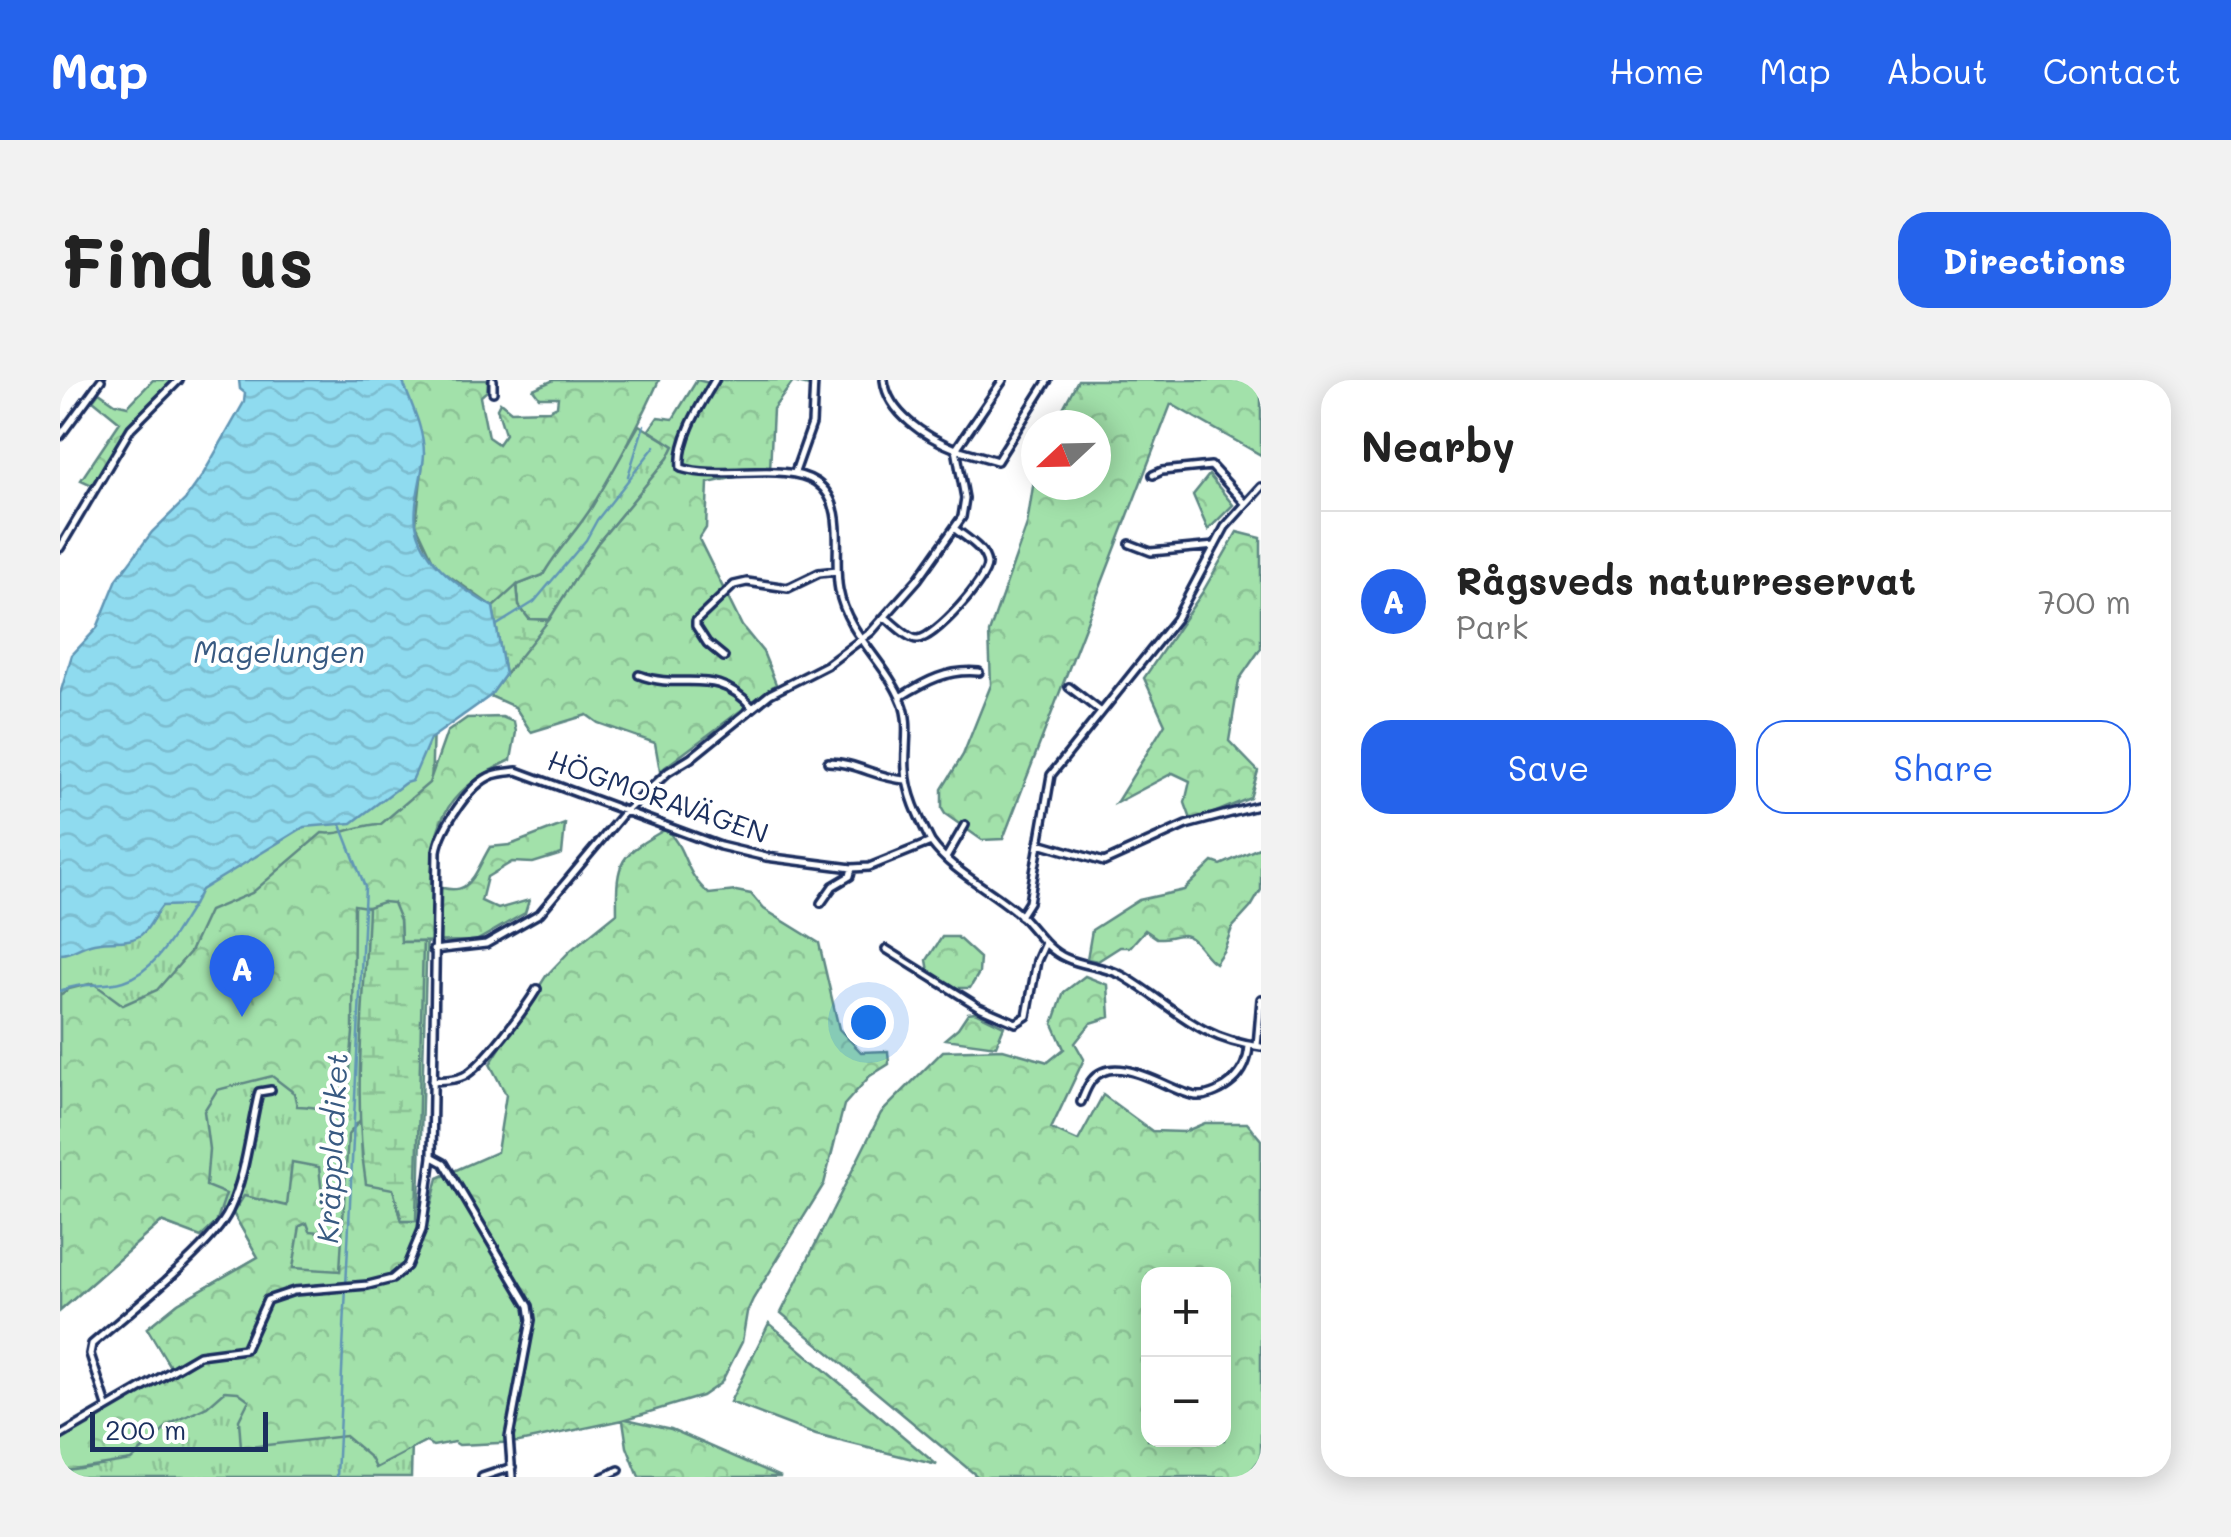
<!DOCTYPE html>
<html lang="en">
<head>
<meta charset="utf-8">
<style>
  body { margin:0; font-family:Mali,sans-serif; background:#f2f2f2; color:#222 }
  .controls { position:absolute; right:30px; bottom:30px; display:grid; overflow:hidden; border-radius:20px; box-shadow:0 5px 25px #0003 }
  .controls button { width:90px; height:90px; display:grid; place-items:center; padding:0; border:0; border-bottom:2px solid #e0e0e0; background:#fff; color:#222; font:50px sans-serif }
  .compass { position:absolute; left:961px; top:30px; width:90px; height:90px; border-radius:50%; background:#fff; box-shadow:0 5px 25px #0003; rotate:248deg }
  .scale { position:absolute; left:30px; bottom:25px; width:178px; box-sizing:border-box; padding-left:10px; border:5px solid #1b2f5e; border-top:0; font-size:28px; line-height:35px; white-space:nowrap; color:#1b2f5e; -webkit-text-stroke:8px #fff; paint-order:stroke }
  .you { position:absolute; left:808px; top:642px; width:35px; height:35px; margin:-25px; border:8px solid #fff; border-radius:50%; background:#1a73e8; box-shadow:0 0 0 15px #1a73e833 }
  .badge { display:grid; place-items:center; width:65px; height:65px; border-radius:50%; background:#2563eb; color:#fff; font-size:32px; font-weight:700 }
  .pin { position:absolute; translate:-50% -82px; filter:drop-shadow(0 2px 5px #0008) }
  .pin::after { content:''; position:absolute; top:52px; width:35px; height:30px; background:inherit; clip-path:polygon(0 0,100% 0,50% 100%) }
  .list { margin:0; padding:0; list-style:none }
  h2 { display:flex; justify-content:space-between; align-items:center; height:130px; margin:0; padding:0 40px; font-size:42px }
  h2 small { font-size:32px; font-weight:400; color:#767676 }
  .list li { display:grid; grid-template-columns:65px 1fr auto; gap:30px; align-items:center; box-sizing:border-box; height:180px; padding:0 40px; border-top:2px solid #e0e0e0 }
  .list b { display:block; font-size:38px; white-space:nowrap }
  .list p { margin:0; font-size:32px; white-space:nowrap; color:#767676 }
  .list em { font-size:32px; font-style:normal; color:#767676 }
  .actions { display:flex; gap:20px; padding:30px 40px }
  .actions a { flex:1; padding:22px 0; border:2px solid #2563eb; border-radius:30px; text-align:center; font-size:35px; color:#2563eb }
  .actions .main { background:#2563eb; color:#fff }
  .map { position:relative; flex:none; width:1201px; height:1097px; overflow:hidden; border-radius:30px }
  header { display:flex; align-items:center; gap:60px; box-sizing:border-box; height:140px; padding:0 50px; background:#2563eb; color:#fff }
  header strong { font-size:48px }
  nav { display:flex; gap:55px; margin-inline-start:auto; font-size:35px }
  .intro { display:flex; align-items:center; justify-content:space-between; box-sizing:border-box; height:240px; padding:0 60px }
  h1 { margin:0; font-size:70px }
  .button { padding:25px 45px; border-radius:30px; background:#2563eb; color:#fff; font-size:35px; font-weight:700 }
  main { display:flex; gap:60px; padding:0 60px }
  aside { flex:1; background:#fff; border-radius:30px; box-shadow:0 5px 25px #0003 }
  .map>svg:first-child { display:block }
  .grass { fill:url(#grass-tufts); stroke:#5e8884; stroke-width:2.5 }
  .forest { fill:url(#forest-crowns); stroke:#5e8884; stroke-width:2.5; fill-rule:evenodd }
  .wetland { fill:url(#wetland-marsh); stroke:#5e8884; stroke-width:2.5 }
  .water { fill:url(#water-waves); stroke:#6196b5; stroke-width:2.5 }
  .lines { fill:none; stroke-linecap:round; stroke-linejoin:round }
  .stream { stroke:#6196b5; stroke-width:2.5 }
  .minor-casing { stroke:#1b2f5e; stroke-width:12 }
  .minor { stroke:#fff; stroke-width:5 }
  .labels { text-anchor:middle; stroke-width:8; stroke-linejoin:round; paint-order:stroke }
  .street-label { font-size:28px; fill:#1b2f5e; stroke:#fff }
  .water-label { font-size:30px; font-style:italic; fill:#385a82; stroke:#fff }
</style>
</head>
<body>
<header>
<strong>Map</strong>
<nav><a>Home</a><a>Map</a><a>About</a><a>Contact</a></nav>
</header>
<div class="intro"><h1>Find us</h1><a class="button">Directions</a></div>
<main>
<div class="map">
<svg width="1201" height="1097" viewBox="0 0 1201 1097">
  <defs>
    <pattern id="grass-tufts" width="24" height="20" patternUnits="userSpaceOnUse" patternTransform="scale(2.5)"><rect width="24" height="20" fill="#a2e1aa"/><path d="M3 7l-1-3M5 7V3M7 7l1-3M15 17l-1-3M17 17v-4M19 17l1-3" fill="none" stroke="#8bc195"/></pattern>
    <pattern id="forest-crowns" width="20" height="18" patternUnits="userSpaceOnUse" patternTransform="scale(2.5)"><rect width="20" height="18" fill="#a2e1aa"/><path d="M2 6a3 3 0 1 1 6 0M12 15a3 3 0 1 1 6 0" fill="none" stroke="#8bc195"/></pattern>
    <pattern id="wetland-marsh" width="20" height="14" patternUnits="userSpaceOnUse" patternTransform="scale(2.5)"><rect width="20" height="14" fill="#a2e1aa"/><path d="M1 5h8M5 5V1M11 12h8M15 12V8" fill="none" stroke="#8bc195"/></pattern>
    <pattern id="water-waves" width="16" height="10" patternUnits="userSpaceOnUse" patternTransform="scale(2.5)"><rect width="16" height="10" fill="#8fdbef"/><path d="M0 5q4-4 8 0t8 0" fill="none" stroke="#7bbccf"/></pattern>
  </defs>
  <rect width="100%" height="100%" fill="#fff"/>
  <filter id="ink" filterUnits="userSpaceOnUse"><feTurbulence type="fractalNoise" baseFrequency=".01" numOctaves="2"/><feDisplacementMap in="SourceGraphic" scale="20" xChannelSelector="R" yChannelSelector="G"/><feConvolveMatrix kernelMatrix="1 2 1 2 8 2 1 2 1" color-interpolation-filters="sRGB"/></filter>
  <g filter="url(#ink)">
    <path class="grass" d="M579,45L614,66L608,78L537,164L489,240L469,239L459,226L457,205L483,195L499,167L531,128Z
      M373,344L351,1097H0V1059L114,993L87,948L118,923L198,877L173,833L130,818L117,848L101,842L0,931V445Z"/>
    <path class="forest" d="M93,0H114L69,48L34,106L21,100L60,42L33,20L39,12L55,23L68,26Z
      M342,0H428L427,11L420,17L428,57L438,64L445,54L437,28L440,22L451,31L489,30L497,26L498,17H479L473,9L494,0H599C580,43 557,85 533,125C518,150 497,170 483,195L457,205L459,226L469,239L489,240L537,164L608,78L614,66L589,50L598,37L613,39L637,0L658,5L661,0H749V6L733,2L713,29L710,90L648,103L646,148L639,159L682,246L703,272L716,304L600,391L595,363L538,343L527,335L471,352L455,327L430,316L445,295L433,227L381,190L372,178L356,144L364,72Z
      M1018,0H1201V75L1111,24L943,459L922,460L885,434L882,429V409L903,375L931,305L929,253L967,145L976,87V105H1036V45H994Z
      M1149,95L1173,125L1148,150L1133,115Z
      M1177,152L1201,158V268L1179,300L1169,361L1198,391L1190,418L1132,442L1125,423L1130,401L1113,393L1056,423L1105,344L1084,298L1142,213Z
      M442,337L454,342L456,352L451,380C390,409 372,436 371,504C411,521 413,495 430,467L450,465L505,444L502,474L473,483L452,482L427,497L421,521L438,529L469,520L465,533L416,561L341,562L340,540L323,522L313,528L294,525L293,652L288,714C263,737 266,726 237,726L234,713L212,696L157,710L144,731L149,769L146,806L166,814L156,843L141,857L101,842L0,931V615L9,609L33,603L63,625L97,610L130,572L149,531L192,513L262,453C283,456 300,444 321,444L369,403L387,352L407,338Z
      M606,449C628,471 622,490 649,514L676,511L691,514L704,529L759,563L779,649L801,672L828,671L829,684L810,696L784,725L764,804L693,919L687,932L682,962L661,1003L642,1016L566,1039L611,1049L721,1097H579L567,1067L563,1040L459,1062L399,1065L394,1062L373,1066L366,1062L316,1088L311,1078L285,1056L181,1068L179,1040L189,1020L178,1012L165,1011L147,1027L112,1043L71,1080L0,1091V1059L114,993L87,948L118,923L198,877L173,833L184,816L227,826L232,782L259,787L264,831L260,852L250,851L247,843L240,846L233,888L280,891L288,755L301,739L302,779L333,809L342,841H367L378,798L437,772L446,715L430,684L486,596L511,570L557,533C556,479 560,475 606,449Z
      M1201,467V510L1191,527L1172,548L1164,570L1155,583C1144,577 1136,556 1123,555C1115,555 1106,559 1097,558L1085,550L1070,567H1060L1038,581L1027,579L1032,550L1079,520L1124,510L1153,482L1161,485Z
      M882,557H897L920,578L919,593L910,608H897L870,597L867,580Z
      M1025,596L1048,605L1050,637L1031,643L1015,663L1024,679L991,749L1018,761L1043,715L1092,751L1124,752L1145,743H1187L1201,760V1078L1186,1097H918L721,933L821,733L883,671L943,669L988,682L1004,669L993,644L1004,612ZM1088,894H1164V1060H1088Z
      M915,632L944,646L936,666L885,659L898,648L908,633Z
      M709,943L877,1085L756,1055L670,1022Z"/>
    <path class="wetland" d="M457,205L459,226L469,239L489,240L445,295L433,227Z
      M323,522L333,523L340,540L341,562H363L356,841H342L333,809L306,804C292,716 305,617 308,527Z"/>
    <path class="water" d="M179,0H342C351,23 364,49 364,74C363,96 353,122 356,144C362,182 403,210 433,227L445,295L430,316L370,359L352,401L345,403L292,443L244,447L141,510L133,525L102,526C95,534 91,545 84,552C71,566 47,558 30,564C19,567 12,574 0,574V314L12,275L37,248L57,199L92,152L125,120L142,96L184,22L185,13L180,9Z"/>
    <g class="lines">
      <path class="stream" d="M568,96L584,45
        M437,245L474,222L526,160L537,140L595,66
        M0,611C21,601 41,608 63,601C97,591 115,552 133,525
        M277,1097L305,507L281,445"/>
      <defs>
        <path id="minor" d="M433,0V12
          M655,0C641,24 618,59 621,88C661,101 726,81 756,102C789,125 772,176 779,210C787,254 826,282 842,322C851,343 844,369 846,390C847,415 860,440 871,462
          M943,0L896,69L937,81L988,0
          M0,56L41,0
          M735,92L752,44L754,0
          M1093,95L1102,91L1151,86L1185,123
          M1070,164L1091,172L1155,166
          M0,168L71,48L119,0
          M825,237C833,243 849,260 858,259C875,258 928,199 927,184C925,168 906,158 895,149
          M664,277L647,263L636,246V241L674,205L687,202L728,208L759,193L777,191
          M579,295C623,312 654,284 692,327
          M1009,307L1040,331
          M840,317C866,301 888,289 919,292
          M768,382C796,382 819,399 846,400
          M979,463L1044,482L1126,445L1201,425
          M886,478L905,445
          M761,523L773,506L790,496L792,488
          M960,536L969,522L991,395L1116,239L1165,147L1201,107
          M826,569L919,627L956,643L967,636L977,581L985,563
          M373,570L426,564L480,533L562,435L608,392L631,378L710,314L767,285L811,252L858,199L902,137L905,118L896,69C866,57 828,34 824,0
          M1197,666L1201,619
          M372,701C382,700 394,701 404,696C423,686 465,629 477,609
          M1021,722C1024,715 1027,706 1032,700C1056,670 1110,712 1136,716C1149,717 1164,709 1173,701C1184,691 1188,680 1189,666
          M373,777L384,783L469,926L471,940L449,1057L452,1097
          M47,1026L30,974L32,964C66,934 152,868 169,831C187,792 189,752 199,712L211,710
          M0,1056L139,975L185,969L207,920L234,911L308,905L332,899L347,886L362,850L372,777L377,471C381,448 410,403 433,395C441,392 450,392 457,391L660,466L706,477L792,488L809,487L871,462C894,494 933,510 961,536C975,550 987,570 1006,578C1025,587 1047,586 1065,597C1115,627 1137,659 1201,667
          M422,1097L452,1087
          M543,1097L559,1090"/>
      </defs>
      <use href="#minor" class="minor-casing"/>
      <use href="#minor" class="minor"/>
    </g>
  </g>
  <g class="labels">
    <g class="street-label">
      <text transform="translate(598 417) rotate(19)" y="10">HÖGMORAVÄGEN</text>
    </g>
    <g class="water-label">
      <text x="219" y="283">Magelungen</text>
      <text transform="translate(273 768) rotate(-87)" y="10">Kräppladiket</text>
    </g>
  </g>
</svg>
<div class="controls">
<button>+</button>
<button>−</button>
</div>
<svg class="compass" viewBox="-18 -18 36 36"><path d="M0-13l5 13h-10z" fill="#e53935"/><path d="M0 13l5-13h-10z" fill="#767676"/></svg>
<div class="scale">200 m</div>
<div class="you"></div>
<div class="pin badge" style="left:182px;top:637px">A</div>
</div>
<aside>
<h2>Nearby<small></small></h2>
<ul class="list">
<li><span class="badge">A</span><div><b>Rågsveds naturreservat</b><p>Park</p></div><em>700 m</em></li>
</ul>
<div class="actions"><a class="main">Save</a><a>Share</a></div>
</aside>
</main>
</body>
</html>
